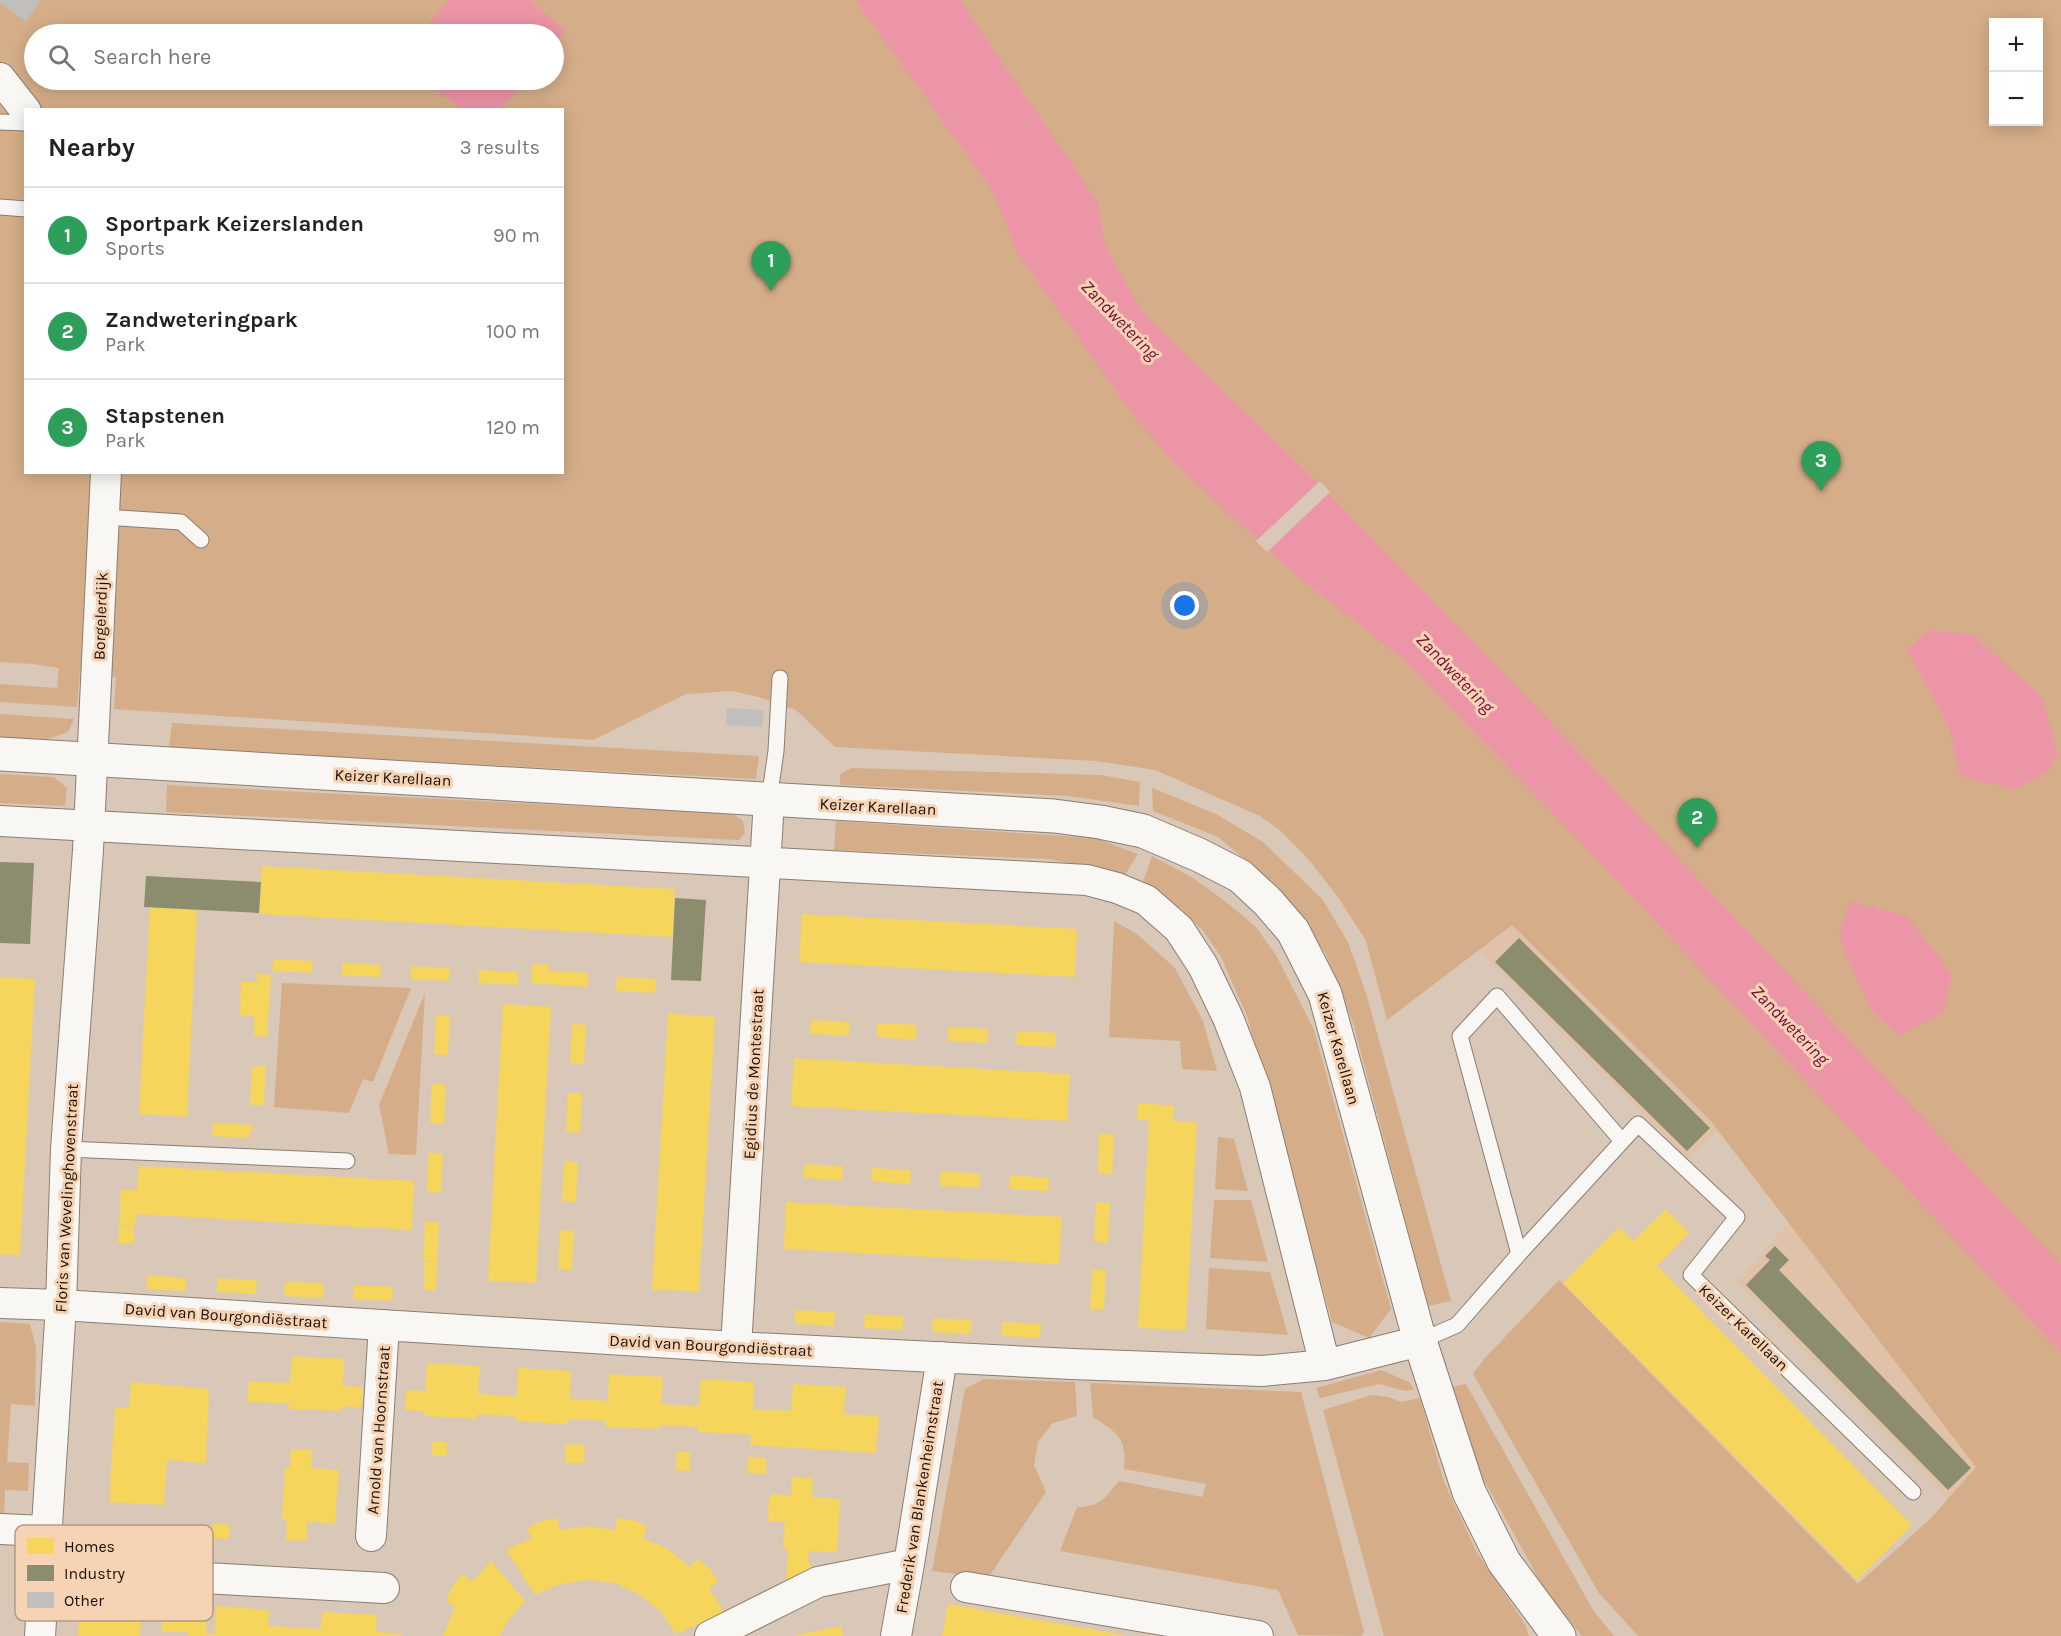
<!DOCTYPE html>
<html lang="en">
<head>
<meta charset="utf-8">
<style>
  body { margin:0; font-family:Karla,sans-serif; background:#f2f2f2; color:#222 }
  .controls { position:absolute; right:18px; top:18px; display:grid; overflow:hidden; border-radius:0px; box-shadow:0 3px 15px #0003 }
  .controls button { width:54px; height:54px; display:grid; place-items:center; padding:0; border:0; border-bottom:2px solid #e0e0e0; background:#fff; color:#222; font:30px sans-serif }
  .you { position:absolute; left:1185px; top:606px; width:21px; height:21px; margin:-15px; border:4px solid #fff; border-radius:50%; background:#1a73e8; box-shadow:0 0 0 9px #1a73e833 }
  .badge { display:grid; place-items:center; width:39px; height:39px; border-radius:50%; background:#5f5145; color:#fff; font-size:20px; font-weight:700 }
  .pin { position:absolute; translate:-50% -50px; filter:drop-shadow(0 2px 3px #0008) }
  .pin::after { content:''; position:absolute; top:32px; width:21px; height:18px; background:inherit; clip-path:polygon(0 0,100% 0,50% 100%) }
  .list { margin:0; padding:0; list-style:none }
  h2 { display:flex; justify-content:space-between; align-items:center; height:78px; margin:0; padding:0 24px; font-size:26px }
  h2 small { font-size:20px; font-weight:400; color:#767676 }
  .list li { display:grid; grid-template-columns:39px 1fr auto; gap:18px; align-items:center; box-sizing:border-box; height:96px; padding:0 24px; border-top:2px solid #e0e0e0 }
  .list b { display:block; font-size:22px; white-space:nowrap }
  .list p { margin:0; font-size:20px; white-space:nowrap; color:#767676 }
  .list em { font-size:20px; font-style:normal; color:#767676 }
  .icon { flex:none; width:33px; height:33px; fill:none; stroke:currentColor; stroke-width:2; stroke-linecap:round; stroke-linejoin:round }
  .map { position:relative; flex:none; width:2061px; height:1636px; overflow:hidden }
  .search { position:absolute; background:#fff; box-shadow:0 3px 15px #0003; left:24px; top:24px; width:540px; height:66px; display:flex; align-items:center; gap:15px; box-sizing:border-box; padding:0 21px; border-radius:33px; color:#767676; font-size:22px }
  .panel { position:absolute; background:#fff; box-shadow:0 3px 15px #0003; left:24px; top:108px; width:540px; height:366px; border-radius:0px }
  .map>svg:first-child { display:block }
  .built { fill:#e0c2a8 }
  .green { fill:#d5ae89; fill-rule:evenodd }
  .water { fill:#eb95a6 }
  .pier { fill:#d9c7b7 }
  .homes { fill:#f6d55c }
  .industry { fill:#8c8c6e }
  .building { fill:#c1bfbe }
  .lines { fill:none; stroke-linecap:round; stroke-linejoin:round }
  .lane-casing { stroke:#8b7e72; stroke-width:17 }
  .street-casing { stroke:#8b7e72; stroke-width:32 }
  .secondary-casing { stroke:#8b7e72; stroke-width:35 }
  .lane { stroke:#f9f7f4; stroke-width:15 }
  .street { stroke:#f9f7f4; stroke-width:30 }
  .secondary { stroke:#f9f7f4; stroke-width:33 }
  .labels { text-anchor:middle; stroke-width:6; stroke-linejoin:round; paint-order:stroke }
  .street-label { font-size:16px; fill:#1e1207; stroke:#f6d3b5 }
  .water-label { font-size:18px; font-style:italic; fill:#740836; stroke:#f6d3b5 }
  .key { fill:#f6d3b5; stroke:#b59981; stroke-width:1.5 }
  .key-label { font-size:16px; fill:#1e1207 }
</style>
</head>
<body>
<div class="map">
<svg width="2061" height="1636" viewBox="0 0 2061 1636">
  <rect width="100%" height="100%" fill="#d9c7b7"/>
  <path class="built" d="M1512,925L1709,1119L1718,1131L1687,1158L1479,950Z
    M1789,1223L1976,1467L1948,1498L1735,1280L1750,1267Z"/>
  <path class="green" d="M0,0H2061V1636H1638L1599,1593L1473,1374L1485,1358L1559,1280L1858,1584L1931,1518L1976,1467L1709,1119L1512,925L1387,1020L1366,941L1340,900L1309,860L1282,832L1260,816L1155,770L1096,761L835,747L796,710L758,697L733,691L686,694L593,740L114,709L116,677L80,671L77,707L0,702V684L57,688L59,668L33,664L0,662ZM1994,22H2038V122H1994ZM34,34H554V80H34ZM26,110H562V472H26Z
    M0,714L74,719L68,732L42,741L0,739Z
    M172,723L759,756L756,779L169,748Z
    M851,768L1101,775L1140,782L1139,806L1068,796L840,785V774Z
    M0,774L54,777L67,788L65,806L0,803Z
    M167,785L733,814L743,821L745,833L739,840L166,812Z
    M1152,788L1216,814L1263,842L1323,900L1348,942L1366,993L1451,1301L1428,1306L1353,1023L1326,954L1277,886L1218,837L1153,811Z
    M836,821L1095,838L1138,854L1125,875L1049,859L834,850Z
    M1152,856L1193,878L1225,901L1256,927L1276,955L1314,1030L1391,1309L1369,1338L1332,1322L1247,1016L1221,957L1204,932L1181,909L1143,882Z
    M1114,921L1137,934L1175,968L1203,1021L1217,1071L1182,1069L1180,1041L1109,1037Z
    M282,983L411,988L373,1082L363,1079L349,1113L274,1107Z
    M425,993L416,1155L389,1154L379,1105Z
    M1218,1137L1234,1139L1248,1191L1215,1189Z
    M1214,1200H1251L1268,1262L1210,1258Z
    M1209,1268L1270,1272L1288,1335L1206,1329Z
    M0,1322L30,1324L36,1348L35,1406L11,1404L7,1462L29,1463L28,1491L5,1490L4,1523H0Z
    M1381,1370L1409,1382L1414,1389L1405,1391L1379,1384L1320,1398L1316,1388Z
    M984,1379L1075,1382L1077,1416L1053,1423L1038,1442L1034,1465L1046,1492L988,1578L932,1571L965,1389Z
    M1090,1383L1301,1392L1364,1632L1361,1636L1298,1635L1278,1590L1060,1551L1077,1507C1100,1507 1105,1498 1119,1481L1202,1497L1206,1484L1124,1469C1127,1437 1117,1433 1093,1417Z
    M1466,1384L1593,1610L1614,1636H1582L1545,1590L1479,1471L1452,1387Z
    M1372,1395L1389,1397L1401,1402L1420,1398L1444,1482L1476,1551L1525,1624L1529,1636H1384L1323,1410Z"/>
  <path class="water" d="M449,0H530L565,30L554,45V34H420Z
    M855,0H960L1097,201L1106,248L1144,314L1315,480L1543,714L2061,1265V1353L1573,834L1403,659L1297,576L1174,463L1137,420L1016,251L993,191Z
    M421,80H525L501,110L462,109Z
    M1927,631L1972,634L2042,697L2057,754L2047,773L2013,789L1960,776L1948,725L1907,650Z
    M1850,902L1907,916L1952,975L1943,1013L1899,1036L1872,1011L1852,970L1839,934Z"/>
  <path class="pier" d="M1320,481L1330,492L1267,552L1256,541Z"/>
  <path class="homes" d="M262,866L675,889L673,937L259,914Z
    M150,907L197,910L187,1117L139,1114Z
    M802,914L1077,929L1075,977L799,962Z
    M273,959L312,961V973L273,971Z
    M342,963L381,965L380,977L342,975Z
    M532,964L549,965V971L588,973V987L531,983Z
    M411,966L450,968L449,981L410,979Z
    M479,970L518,972V985L479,983Z
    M257,973L271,975L267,1037L254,1036V1016L240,1015L241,981L257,982Z
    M0,977L35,979L20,1255L0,1254Z
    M617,977L656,979L655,993L616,991Z
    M503,1004L551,1007L536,1283L488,1281Z
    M668,1013L715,1017L699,1291L652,1290Z
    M436,1015L450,1016L448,1055L434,1054Z
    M811,1020L850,1022L849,1036L810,1034Z
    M877,1023L917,1025L916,1040L877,1037Z
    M572,1024L586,1025L584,1064L570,1063Z
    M948,1027L988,1029L987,1043L948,1041Z
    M1017,1031L1056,1033L1055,1047L1016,1045Z
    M794,1058L1070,1074L1067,1121L791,1106Z
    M252,1066H266L264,1105H250Z
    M432,1084L446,1085L444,1124L430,1123Z
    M568,1093H582L580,1133L566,1132Z
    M1138,1103L1174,1106L1173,1121L1197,1123L1186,1330L1138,1328L1149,1121L1137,1119Z
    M213,1123L254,1125L248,1138L212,1136Z
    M1099,1134H1114L1112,1174L1098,1173Z
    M428,1153L443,1154L441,1193L427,1192Z
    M564,1161L578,1163L576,1202L562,1201Z
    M804,1164L843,1166L842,1180L803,1178Z
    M139,1166L414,1181L412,1230L136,1214L135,1226L119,1225L121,1189L137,1190Z
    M872,1168L911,1170L910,1184L871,1181Z
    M941,1171L980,1174L979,1187L940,1186Z
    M1010,1175L1049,1178L1048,1191L1009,1189Z
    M786,1202L1062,1217L1059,1264L784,1249Z
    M1096,1202L1110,1203L1108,1243L1094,1241Z
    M1666,1209L1689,1233L1657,1266L1912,1525L1857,1580L1563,1283L1619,1227L1633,1241Z
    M425,1221L439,1222L436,1291L424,1290V1262L433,1261L423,1260Z
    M119,1226L134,1227V1243H118Z
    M560,1230L574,1231L572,1270L558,1269Z
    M1092,1270H1106L1104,1309H1090Z
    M147,1275L186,1278V1291L147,1289Z
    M217,1278L257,1280L256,1294L217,1292Z
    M285,1282L324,1283L323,1298L284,1296Z
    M354,1285L393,1287L392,1301L353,1299Z
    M795,1310L835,1312L834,1326L795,1324Z
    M865,1314L903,1316V1330L864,1328Z
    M933,1318L972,1320L971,1334L932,1332Z
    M1002,1322L1041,1324L1040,1338L1001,1336Z
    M292,1356L344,1359L343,1386L363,1387L362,1408L342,1406V1411L289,1409V1403L247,1402L249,1381L290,1383Z
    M427,1363L480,1366L478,1394L517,1396L518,1368L571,1371L570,1399L608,1401L609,1374L663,1377L661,1404L699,1406L701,1379L754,1382L753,1409L791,1411L793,1384L846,1387L844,1414L879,1416L876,1453L750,1445L751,1435L698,1432V1427L660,1425L659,1429L606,1427V1421L588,1420L569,1419L568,1424L515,1421V1416L477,1414V1419L424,1416V1411L405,1410L406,1390L425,1391Z
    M131,1382L209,1389L206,1463L167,1460L164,1505L109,1502L115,1407L129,1408Z
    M432,1442H447V1456H432Z
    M565,1444L585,1445L584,1463H565Z
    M291,1449H312L311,1468L339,1470L335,1523L307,1522V1541L286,1540L287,1521L282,1520L285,1467H290Z
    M677,1452H690V1471L676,1470Z
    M748,1457L766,1458V1474L747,1473Z
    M792,1477L813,1478L812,1497L840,1499L837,1552L809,1551L808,1560L813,1570L786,1584L788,1549H783L785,1522H768L769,1498L773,1494L791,1496Z
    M558,1518L560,1530L587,1526L615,1530L617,1518L632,1520L647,1526L643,1538L668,1549L690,1567L698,1559L710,1569L718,1582L709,1588L724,1612L676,1634L661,1612L640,1595L615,1583L588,1580L560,1584L535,1595L506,1550L532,1538L527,1528L542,1521Z
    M213,1523L230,1525L229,1539L212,1538Z
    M491,1561L525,1601L507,1622L500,1636H443L455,1607L446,1601L452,1587L463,1574L472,1582Z
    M109,1581L143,1583L140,1636H78L80,1599L108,1601Z
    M163,1604L188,1606V1622H206V1634H215L216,1606L269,1610L268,1626L321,1629L322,1612L377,1615L376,1632L402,1634V1636H188V1632H162Z
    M948,1604L1124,1635V1636H942Z
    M841,1626L843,1636H796V1635Z"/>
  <path class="industry" d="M0,862L34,863L30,944L0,943Z
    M146,876L261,882L259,913L144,907Z
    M675,898L706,900L701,981L671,980Z
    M1519,938L1710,1128L1687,1151L1495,962Z
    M1775,1246L1789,1260L1779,1270L1971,1468L1948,1490L1746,1285L1770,1260L1765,1256Z"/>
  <path class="building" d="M0,0H41L26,21L0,3Z
    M727,708L764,710L762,727L726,725Z"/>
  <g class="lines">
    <defs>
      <path id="lane" d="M0,122L26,123
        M0,207L26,209
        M104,517L181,522L201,540
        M769,800L776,751L780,678
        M66,1149L347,1161
        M1519,1254L1460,1036L1497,996L1622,1141
        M1420,1341L1457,1325L1519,1254L1638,1124L1737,1217L1691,1275L1913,1492"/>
      <path id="street" d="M0,78L26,111
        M0,821L1087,880L1117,888L1146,900L1179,929L1203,966L1228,1018L1255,1087L1325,1365
        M0,1303L61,1305L736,1347L1072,1364L1262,1371L1325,1365L1420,1341
        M736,1347L769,800
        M0,1529L45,1531
        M371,1536L384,1325
        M43,1569L384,1588
        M966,1587L1258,1636
        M40,1636L61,1305L66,1149L88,850L106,472
        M710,1636L818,1582L909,1564
        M896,1636L909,1564L942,1357"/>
      <path id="secondary" d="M0,754L1054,816L1100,822L1143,831L1199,855L1240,876L1268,902L1293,931L1325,994L1420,1341L1469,1492L1504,1562L1559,1636"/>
    </defs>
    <use href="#lane" class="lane-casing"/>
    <use href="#street" class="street-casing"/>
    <use href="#secondary" class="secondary-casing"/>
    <use href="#lane" class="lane"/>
    <use href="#street" class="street"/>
    <use href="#secondary" class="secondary"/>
  </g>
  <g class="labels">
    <g class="street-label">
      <text transform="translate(100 616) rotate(-88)" y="6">Borgelerdijk</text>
      <text transform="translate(393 777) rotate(3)" y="6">Keizer Karellaan</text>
      <text transform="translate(878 806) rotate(3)" y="6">Keizer Karellaan</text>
      <text transform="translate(1339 1048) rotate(74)" y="6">Keizer Karellaan</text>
      <text transform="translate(753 1074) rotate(-87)" y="6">Egidius de Montestraat</text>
      <text transform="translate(66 1198) rotate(-87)" y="6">Floris van Wevelinghovenstraat</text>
      <text transform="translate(226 1315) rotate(4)" y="6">David van Bourgondiëstraat</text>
      <text transform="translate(1744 1327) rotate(44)" y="6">Keizer Karellaan</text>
      <text transform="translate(711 1345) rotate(3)" y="6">David van Bourgondiëstraat</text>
      <text transform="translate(378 1430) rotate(-86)" y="6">Arnold van Hoornstraat</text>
      <text transform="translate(919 1497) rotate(-81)" y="6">Frederik van Blankenheimstraat</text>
    </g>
    <g class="water-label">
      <text transform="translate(1120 320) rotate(46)" y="6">Zandwetering</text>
      <text transform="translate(1455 673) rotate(46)" y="6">Zandwetering</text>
      <text transform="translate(1790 1025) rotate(46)" y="6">Zandwetering</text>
    </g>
  </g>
  <rect x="15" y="1525" width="198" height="96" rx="9" class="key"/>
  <rect x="27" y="1538" width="27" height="16" fill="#f6d55c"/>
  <rect x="27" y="1565" width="27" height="16" fill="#8c8c6e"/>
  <rect x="27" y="1592" width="27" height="16" fill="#c1bfbe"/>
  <g class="key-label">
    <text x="64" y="1552">Homes</text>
    <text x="64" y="1579">Industry</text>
    <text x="64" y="1606">Other</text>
  </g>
</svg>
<div class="controls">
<button>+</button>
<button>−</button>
</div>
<div class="you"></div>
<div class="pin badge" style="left:771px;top:291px;background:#2e9e5b">1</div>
<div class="pin badge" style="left:1697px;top:848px;background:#2e9e5b">2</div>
<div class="pin badge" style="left:1821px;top:491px;background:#2e9e5b">3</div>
<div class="search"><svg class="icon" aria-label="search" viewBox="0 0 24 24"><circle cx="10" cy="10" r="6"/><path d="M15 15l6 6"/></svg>Search here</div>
<section class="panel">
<h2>Nearby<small>3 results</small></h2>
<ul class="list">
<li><span class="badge" style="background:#2e9e5b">1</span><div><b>Sportpark Keizerslanden</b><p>Sports</p></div><em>90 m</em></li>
<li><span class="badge" style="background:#2e9e5b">2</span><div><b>Zandweteringpark</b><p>Park</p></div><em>100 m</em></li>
<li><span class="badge" style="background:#2e9e5b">3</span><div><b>Stapstenen</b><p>Park</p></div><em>120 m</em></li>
</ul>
</section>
</div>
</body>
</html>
